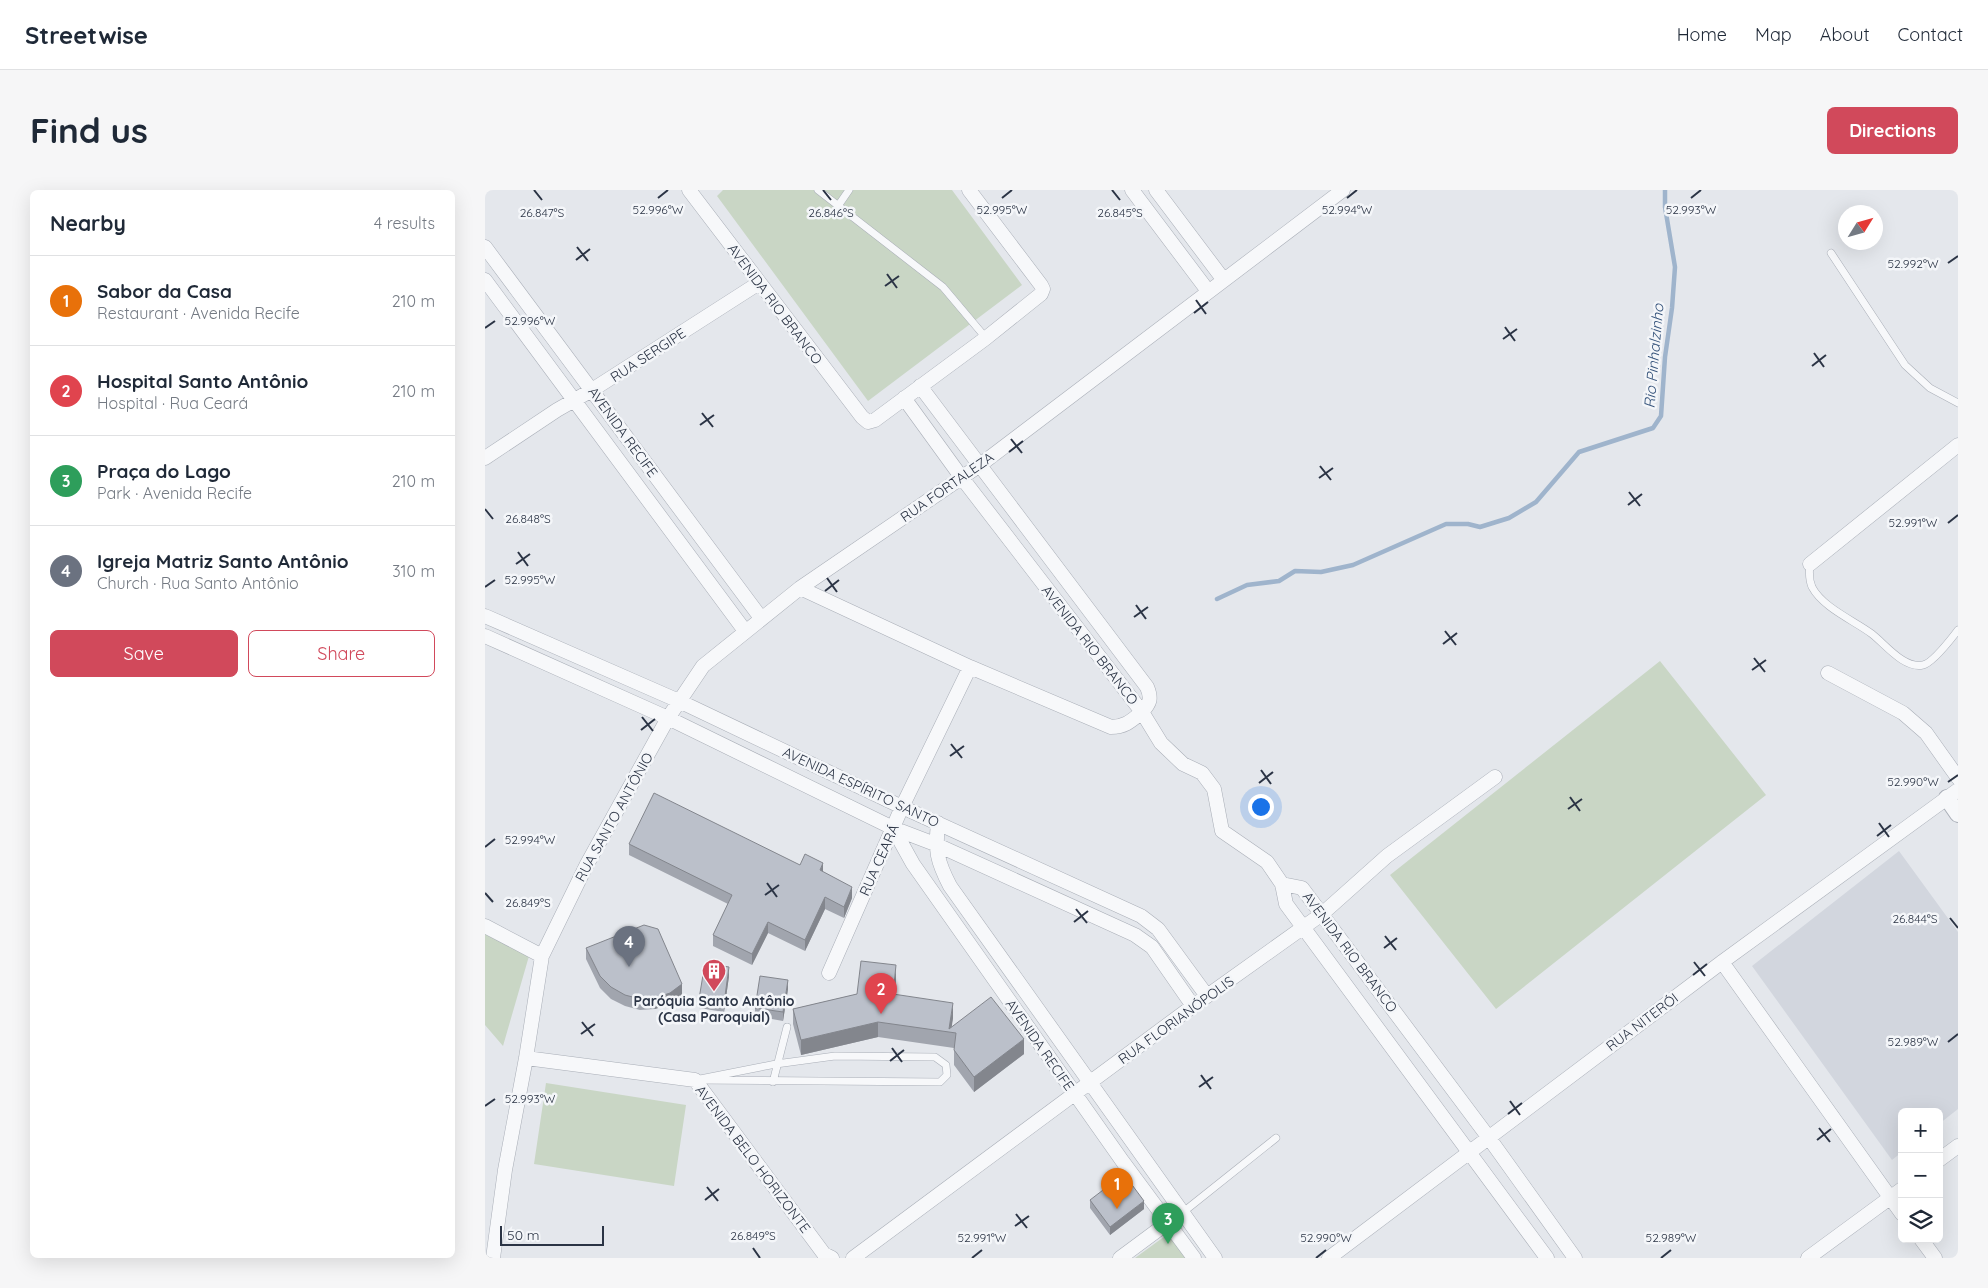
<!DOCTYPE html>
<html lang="en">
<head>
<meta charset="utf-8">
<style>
  body { margin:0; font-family:Quicksand,sans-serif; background:#f6f6f7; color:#1f2937 }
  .controls { position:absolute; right:15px; bottom:15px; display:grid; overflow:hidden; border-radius:8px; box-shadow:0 5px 20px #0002 }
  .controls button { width:45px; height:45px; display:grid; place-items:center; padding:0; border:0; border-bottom:1px solid #e0e1e3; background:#fff; color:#1f2937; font:25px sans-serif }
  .compass { position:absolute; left:1353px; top:15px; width:45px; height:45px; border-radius:50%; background:#fff; box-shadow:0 5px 20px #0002; rotate:53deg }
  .scale { position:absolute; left:15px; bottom:12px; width:104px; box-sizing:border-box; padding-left:5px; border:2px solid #2b3445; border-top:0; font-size:14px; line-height:18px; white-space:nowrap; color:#2b3445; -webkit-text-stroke:4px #f4f6f9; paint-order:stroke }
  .you { position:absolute; left:775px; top:616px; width:18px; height:18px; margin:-12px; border:4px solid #fff; border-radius:50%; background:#1a73e8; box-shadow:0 0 0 8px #1a73e833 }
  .badge { display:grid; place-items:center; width:32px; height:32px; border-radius:50%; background:#d1495b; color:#fff; font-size:16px; font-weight:700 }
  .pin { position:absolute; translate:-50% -41px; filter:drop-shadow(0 1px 2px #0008) }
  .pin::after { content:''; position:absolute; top:26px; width:18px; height:15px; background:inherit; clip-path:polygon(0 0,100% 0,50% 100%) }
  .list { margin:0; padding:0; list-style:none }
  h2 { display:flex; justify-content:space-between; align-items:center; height:65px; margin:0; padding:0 20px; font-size:21px }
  h2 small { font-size:16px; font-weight:400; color:#747a83 }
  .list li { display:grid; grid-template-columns:32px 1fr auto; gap:15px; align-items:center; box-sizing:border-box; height:90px; padding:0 20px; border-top:1px solid #e0e1e3 }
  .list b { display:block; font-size:19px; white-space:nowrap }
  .list p { margin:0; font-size:16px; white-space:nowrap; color:#747a83 }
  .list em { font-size:16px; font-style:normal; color:#747a83 }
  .actions { display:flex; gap:10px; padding:15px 20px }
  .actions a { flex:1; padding:11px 0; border:1px solid #d1495b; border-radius:8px; text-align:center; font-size:18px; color:#d1495b }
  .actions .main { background:#d1495b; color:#fff }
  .icon { flex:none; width:28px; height:28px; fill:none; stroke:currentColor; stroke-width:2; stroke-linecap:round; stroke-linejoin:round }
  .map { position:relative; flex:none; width:1473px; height:1068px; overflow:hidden; border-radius:8px }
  header { display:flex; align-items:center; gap:30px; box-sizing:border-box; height:70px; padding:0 25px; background:#fff; border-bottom:1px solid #e0e1e3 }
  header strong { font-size:24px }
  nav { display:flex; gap:28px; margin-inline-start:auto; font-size:18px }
  .intro { display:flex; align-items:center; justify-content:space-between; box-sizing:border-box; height:120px; padding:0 30px }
  h1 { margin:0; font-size:35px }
  .button { padding:12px 22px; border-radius:8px; background:#d1495b; color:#fff; font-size:18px; font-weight:700 }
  main { display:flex; gap:30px; padding:0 30px }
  aside { flex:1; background:#fff; border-radius:8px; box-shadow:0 5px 20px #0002 }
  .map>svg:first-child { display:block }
  .built { fill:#d2d6de }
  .green { fill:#c9d6c5 }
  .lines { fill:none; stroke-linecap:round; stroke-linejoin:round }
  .stream { stroke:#9fb4cc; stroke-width:4.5 }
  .service-casing { stroke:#a9aeb7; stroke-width:8 }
  .minor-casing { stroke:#a9aeb7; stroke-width:15 }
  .tertiary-casing { stroke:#a9aeb7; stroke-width:18 }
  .service { stroke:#f7f8fa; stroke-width:7 }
  .minor { stroke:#f7f8fa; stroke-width:14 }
  .tertiary { stroke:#f7f8fa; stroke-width:16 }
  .wall { fill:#a1a5ae }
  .shaded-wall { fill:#83868d }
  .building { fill:#bbc0ca; stroke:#83868d }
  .ticks { fill:none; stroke:#2b3445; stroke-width:2 }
  .labels { text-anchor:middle; stroke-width:5; stroke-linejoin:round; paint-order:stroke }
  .street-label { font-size:14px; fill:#2b3445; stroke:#f4f6f9 }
  .poi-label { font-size:14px; font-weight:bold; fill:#2b3445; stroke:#f4f6f9 }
  .water-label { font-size:15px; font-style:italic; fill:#34527a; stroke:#f4f6f9 }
  .ticks-label { font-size:12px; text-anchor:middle; fill:#2b3445; stroke:#f4f6f9; stroke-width:5; stroke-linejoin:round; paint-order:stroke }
</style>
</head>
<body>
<header>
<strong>Streetwise</strong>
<nav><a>Home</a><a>Map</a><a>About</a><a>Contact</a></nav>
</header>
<div class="intro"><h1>Find us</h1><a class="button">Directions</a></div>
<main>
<aside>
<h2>Nearby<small>4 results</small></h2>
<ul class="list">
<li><span class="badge" style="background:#e8710a">1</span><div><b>Sabor da Casa</b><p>Restaurant · Avenida Recife</p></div><em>210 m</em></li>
<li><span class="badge" style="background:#e0444e">2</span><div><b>Hospital Santo Antônio</b><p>Hospital · Rua Ceará</p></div><em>210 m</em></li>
<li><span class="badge" style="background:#2e9e5b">3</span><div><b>Praça do Lago</b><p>Park · Avenida Recife</p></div><em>210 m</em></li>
<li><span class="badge" style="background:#6b7280">4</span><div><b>Igreja Matriz Santo Antônio</b><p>Church · Rua Santo Antônio</p></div><em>310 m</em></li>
</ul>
<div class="actions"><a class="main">Save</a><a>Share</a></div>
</aside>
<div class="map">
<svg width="1473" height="1068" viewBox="0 0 1473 1068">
  <rect width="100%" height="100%" fill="#e4e7ec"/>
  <path class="built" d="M1414,661L1473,742V919L1454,934V922H1417V962L1407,970L1267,776Z"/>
  <path class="green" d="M238,0H467L537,95L383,211L232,6Z
    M1175,471L1281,605L1011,819L905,685Z
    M0,742L44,766L18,856L0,835Z
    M61,893L201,915L189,996L49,974Z
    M687,1041L707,1068H650Z"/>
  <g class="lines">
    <path class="stream" d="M732,409L762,395L794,391L810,381L836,382L868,375L961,334H983L995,337L1024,328L1051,312L1094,262L1168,238L1176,226L1180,167L1187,118L1190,77L1180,17V0"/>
    <defs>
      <path id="service" d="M333,0L458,97L501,148
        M353,16L364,0
        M1346,63L1420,175L1445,198L1473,213
        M1325,374C1324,382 1324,390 1327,397C1338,418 1370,431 1387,444C1401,455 1419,479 1438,475C1448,473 1466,449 1473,440
        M350,866L450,867L461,875L462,885L455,892L210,890L291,874Z
        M288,892L302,837
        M697,1023L791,948"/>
      <path id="minor" d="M204,0L377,227L383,232L390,230L501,148L556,104L558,99L556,95L484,0
        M647,0L723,101
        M671,0L738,89
        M0,57L276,428
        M0,90L260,441
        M419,208L477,288L657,522C665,513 667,509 662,497L435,196
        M0,268L72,220L107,200L274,93
        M1325,374L1473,255
        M315,398L485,477L626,537C640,537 646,531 657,522L676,553L698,574L717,583L729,599L737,641L782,672L797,694L801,714L1062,1068
        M0,426L194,511L417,617L656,726L673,739L722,806
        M0,446L183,528L408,638L450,654L650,745L667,757L708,816
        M1343,483L1418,523L1441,543L1473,588
        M453,633C450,661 452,671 465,696L730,1068
        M408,638L428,674L638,972L709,1068
        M797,694L817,698L1004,948L1090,1068
        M0,736L57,766
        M1237,772L1417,1024
        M344,783L417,617L485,477
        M41,868L210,890L339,1064L347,1068
        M1454,970L1473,956
        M1436,1049L1450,1068
        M8,1068L20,980L41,868L57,766L101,676L183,528L218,476L315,398L495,275L858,0
        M368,1068L708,816L837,724L902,666L1010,587
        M635,1068L689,1028
        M844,1068L1237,772L1473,600
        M1323,1068L1417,999"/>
      <path id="tertiary" d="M1462,608L1473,624"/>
    </defs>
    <use href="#service" class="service-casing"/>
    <use href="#minor" class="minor-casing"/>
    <use href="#tertiary" class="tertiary-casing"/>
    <use href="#service" class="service"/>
    <use href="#minor" class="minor"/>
    <use href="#tertiary" class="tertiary"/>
  </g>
  <path class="wall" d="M144,654L315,675L338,682L367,708L359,728L340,719L320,761L283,743L267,775L228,756V745L243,714L144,665Z
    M101,758L197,806L185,814L170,819L155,820L140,816L126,809L115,798L101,769Z
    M244,786L239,822L214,818V809Z
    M411,790L410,805L468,828L466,837L539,864L489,902L469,875V858L393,847L316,865L308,834V819L372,804Z
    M303,799L298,831L270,826V818Z
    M605,1010L659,1019L625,1045L605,1018Z"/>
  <path class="shaded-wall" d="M338,673V684L335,680Z
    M367,697V708L359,728V717Z
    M340,707V719L320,761V750Z
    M283,732V743L267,775V764Z
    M411,775V790L408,819V804Z
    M244,777V786L239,822V813Z
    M303,790V799L298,831V822Z
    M197,794V806L185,814L170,819V808Z
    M468,813V828L466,842L464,839Z
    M393,832V847L316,865V850Z
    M539,849V864L489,902V887Z
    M659,1011V1019L625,1045V1037Z"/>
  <path class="building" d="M169,603L315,675L320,664L338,673L335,680L367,697L359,717L340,707L320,750L283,732L267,764L228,745L247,705L144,654Z
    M159,735L173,739L197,794L185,803L170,808L155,809L140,805L126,797L115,786L101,758Z
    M376,771L411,775L408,804L468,813L464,839L506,807L539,849L489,887L469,860L471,843L393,832L316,850L308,819L372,804Z
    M220,773L244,777L239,813L214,809Z
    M275,786L303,790L298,822L270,818Z
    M639,984L659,1011L625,1037L605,1010Z"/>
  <path class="ticks" d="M49,0L57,10M338,0L346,10M627,0L635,10M173,8L183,0M517,8L527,0M862,8L872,0M1206,8L1216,0M92,57L103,71M91,70L105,59M1463,73L1473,66M402,84L412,98M400,96L414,86M711,110L721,124M709,123L723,112M1020,137L1030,151M0,138L10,131M1018,149L1032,139M1329,163L1339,177M1327,176L1341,165M217,223L228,237M215,235L229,225M526,249L537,263M524,262L538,251M835,276L846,290M834,288L848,278M1144,302L1155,316M1143,315L1157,304M0,319L8,329M1463,333L1473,325M33,362L43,376M31,374L45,364M342,388L352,402M0,397L10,390M340,401L354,390M651,415L661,429M649,427L663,417M960,441L971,455M958,454L972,443M1269,468L1280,482M1267,480L1281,470M157,527L168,541M156,540L170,529M466,554L477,568M465,566L479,556M776,580L786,594M1463,592L1473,585M774,593L788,582M1085,607L1095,621M1083,619L1097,609M1394,633L1404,647M1392,646L1406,635M0,657L10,649M282,693L292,707M0,703L8,712M280,705L294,695M591,719L602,733M1465,728L1473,738M589,732L603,721M900,746L911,760M899,758L912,748M1209,772L1220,786M1208,785L1222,774M97,832L108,846M96,844L110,834M1463,852L1473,844M407,858L417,872M405,871L419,860M716,885L726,899M714,897L728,887M1025,911L1035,925M0,916L10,909M1023,924L1037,913M1334,938L1345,952M1332,950L1346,939M222,997L233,1011M220,1010L234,999M531,1024L542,1038M530,1036L544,1026M268,1058L275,1068M487,1068L497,1060M831,1068L841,1060M1176,1068L1186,1060"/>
  <defs>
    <symbol id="building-pin" viewBox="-11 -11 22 30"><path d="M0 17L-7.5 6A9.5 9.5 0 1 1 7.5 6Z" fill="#d1495b" stroke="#f4f6f9"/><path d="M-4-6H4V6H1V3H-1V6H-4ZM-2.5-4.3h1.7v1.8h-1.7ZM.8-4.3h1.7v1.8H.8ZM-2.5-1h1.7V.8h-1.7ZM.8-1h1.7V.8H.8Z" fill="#fff"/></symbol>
  </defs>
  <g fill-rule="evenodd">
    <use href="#building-pin" x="215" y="767" width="28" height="38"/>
  </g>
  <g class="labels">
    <g class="street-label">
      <text transform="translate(290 114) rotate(53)" y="5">AVENIDA RIO BRANCO</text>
      <text transform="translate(163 165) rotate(-33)" y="5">RUA SERGIPE</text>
      <text transform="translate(138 242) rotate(54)" y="5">AVENIDA RECIFE</text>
      <text transform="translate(462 297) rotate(-35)" y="5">RUA FORTALEZA</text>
      <text transform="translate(605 455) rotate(52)" y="5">AVENIDA RIO BRANCO</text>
      <text transform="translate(376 597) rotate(25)" y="5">AVENIDA ESPÍRITO SANTO</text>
      <text transform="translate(129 627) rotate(-61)" y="5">RUA SANTO ANTÔNIO</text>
      <text transform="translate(394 670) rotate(-66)" y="5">RUA CEARÁ</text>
      <text transform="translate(865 762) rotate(53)" y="5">AVENIDA RIO BRANCO</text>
      <text transform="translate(691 830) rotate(-36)" y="5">RUA FLORIANÓPOLIS</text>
      <text transform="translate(1157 832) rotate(-37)" y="5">RUA NITERÓI</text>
      <text transform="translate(555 855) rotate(55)" y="5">AVENIDA RECIFE</text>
      <text transform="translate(268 969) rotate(53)" y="5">AVENIDA BELO HORIZONTE</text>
    </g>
    <g class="poi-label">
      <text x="229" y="816">Paróquia Santo Antônio<tspan x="229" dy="16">(Casa Paroquial)</tspan></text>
    </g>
    <g class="water-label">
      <text transform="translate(1169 166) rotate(-85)" y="5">Rio Pinhalzinho</text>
    </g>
  </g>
  <g class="ticks-label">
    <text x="173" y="24">52.996°W</text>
    <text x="517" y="24">52.995°W</text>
    <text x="862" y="24">52.994°W</text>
    <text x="1206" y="24">52.993°W</text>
    <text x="57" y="27">26.847°S</text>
    <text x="346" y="27">26.846°S</text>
    <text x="635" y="27">26.845°S</text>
    <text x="1428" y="78">52.992°W</text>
    <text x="45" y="135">52.996°W</text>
    <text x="43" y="333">26.848°S</text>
    <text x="1428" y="337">52.991°W</text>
    <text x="45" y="394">52.995°W</text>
    <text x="1428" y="596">52.990°W</text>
    <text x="45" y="654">52.994°W</text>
    <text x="43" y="717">26.849°S</text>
    <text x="1430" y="733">26.844°S</text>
    <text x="1428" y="856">52.989°W</text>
    <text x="45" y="913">52.993°W</text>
    <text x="268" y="1050">26.849°S</text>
    <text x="497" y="1052">52.991°W</text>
    <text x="841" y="1052">52.990°W</text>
    <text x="1186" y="1052">52.989°W</text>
  </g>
</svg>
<div class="controls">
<button>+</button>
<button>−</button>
<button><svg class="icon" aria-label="layers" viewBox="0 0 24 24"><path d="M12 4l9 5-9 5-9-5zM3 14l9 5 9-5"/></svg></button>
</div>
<svg class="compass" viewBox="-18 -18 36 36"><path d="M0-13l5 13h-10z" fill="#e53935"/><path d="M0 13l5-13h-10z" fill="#747a83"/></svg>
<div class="scale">50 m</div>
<div class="you"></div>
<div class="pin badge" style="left:632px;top:1019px;background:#e8710a">1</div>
<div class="pin badge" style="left:396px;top:824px;background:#e0444e">2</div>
<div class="pin badge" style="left:683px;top:1054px;background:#2e9e5b">3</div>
<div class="pin badge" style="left:144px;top:777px;background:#6b7280">4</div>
</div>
</main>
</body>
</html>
